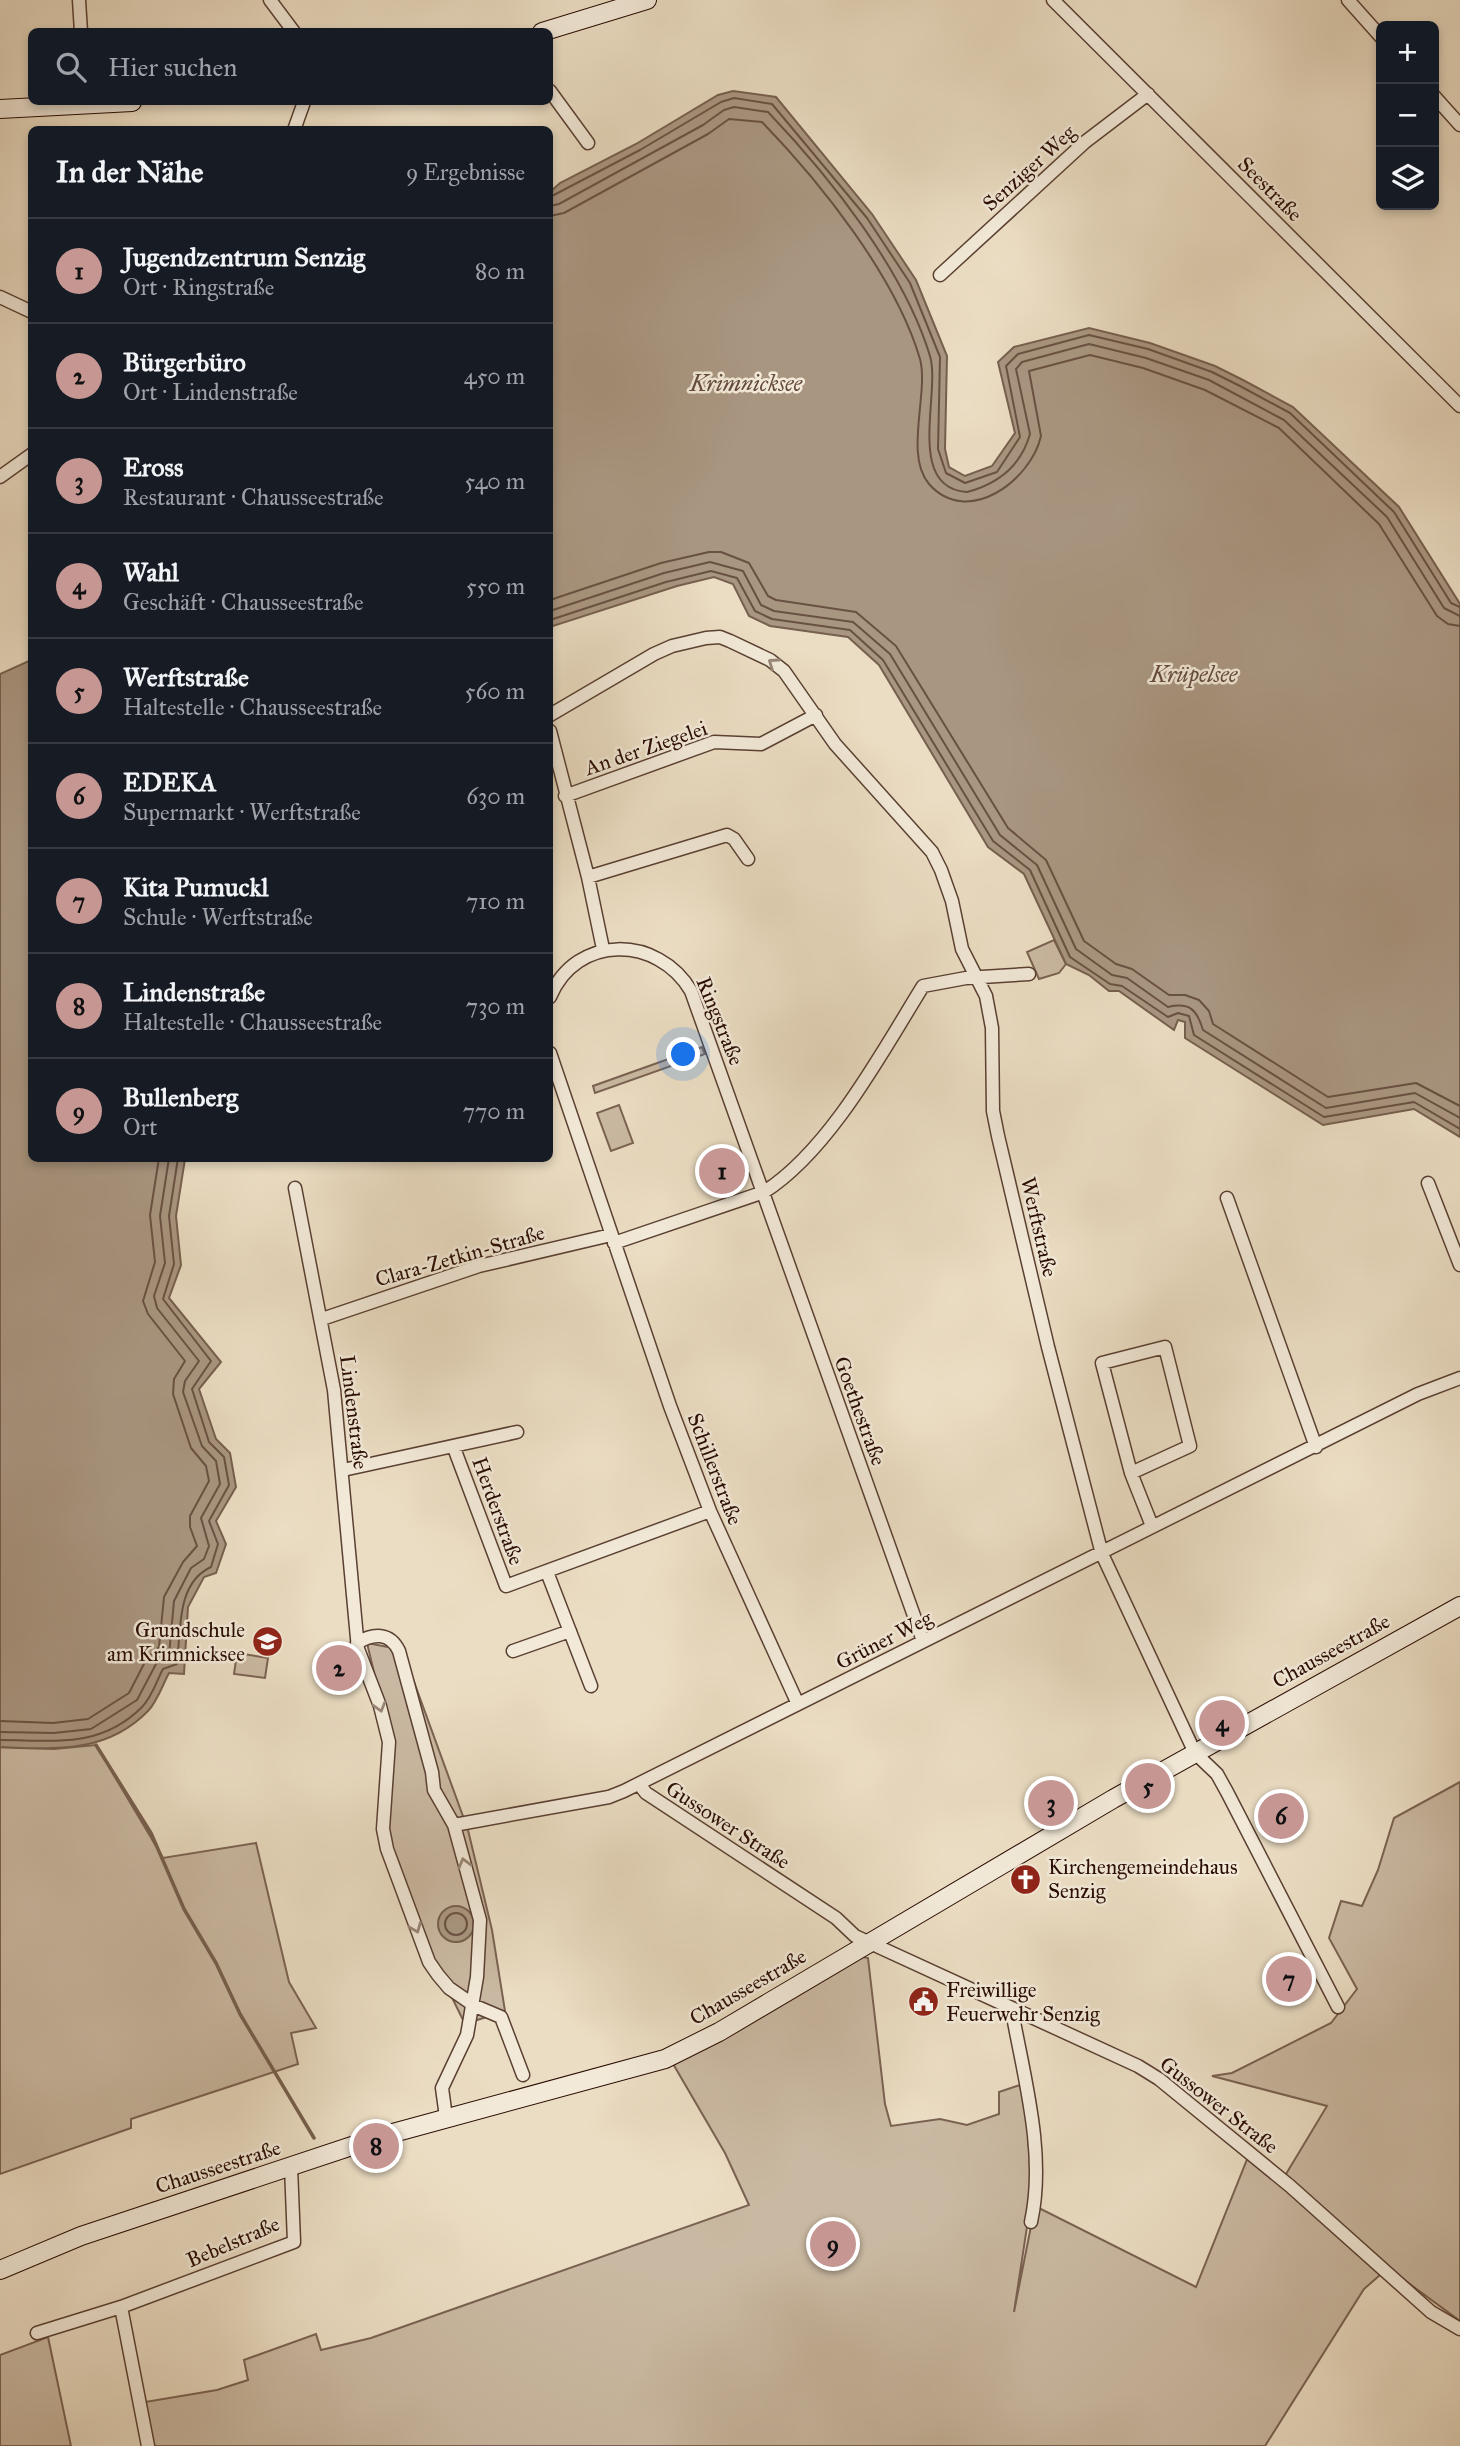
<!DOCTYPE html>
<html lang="de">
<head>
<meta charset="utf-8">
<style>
  body { margin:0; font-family:"IM FELL Great Primer",serif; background:#20242c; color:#f1f3f6 }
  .controls { position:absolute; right:21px; top:21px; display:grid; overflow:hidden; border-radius:10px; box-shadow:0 4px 10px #0003 }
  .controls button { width:63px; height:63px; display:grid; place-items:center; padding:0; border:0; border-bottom:2px solid #363941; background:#171b24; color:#f1f3f6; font:35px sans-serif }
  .you { position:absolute; left:684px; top:1055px; width:24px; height:24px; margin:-18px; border:5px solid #fff; border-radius:50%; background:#1a73e8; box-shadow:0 0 0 10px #1a73e833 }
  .badge { display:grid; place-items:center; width:46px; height:46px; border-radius:50%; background:#c59692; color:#111; font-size:23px; font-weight:700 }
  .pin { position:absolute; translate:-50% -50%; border:4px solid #fff; box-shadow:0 2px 7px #0006 }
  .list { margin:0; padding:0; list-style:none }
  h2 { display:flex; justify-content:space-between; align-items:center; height:91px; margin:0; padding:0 28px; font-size:30px }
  h2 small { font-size:23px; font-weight:400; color:#9ea1a6 }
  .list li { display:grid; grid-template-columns:46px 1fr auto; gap:21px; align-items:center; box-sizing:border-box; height:105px; padding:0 28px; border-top:2px solid #363941 }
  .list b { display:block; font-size:26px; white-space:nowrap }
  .list p { margin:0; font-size:23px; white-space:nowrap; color:#9ea1a6 }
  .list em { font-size:23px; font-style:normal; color:#9ea1a6 }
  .icon { flex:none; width:38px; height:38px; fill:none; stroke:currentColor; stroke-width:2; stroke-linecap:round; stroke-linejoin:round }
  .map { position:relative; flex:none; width:1460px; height:2446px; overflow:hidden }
  .search { position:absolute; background:#171b24; box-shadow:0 4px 10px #0003; left:28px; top:28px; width:525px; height:77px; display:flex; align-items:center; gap:18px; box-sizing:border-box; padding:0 24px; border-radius:10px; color:#9ea1a6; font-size:26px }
  .panel { position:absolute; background:#171b24; box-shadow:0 4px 10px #0003; left:28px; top:126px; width:525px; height:1036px; border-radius:10px }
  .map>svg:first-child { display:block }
  .green { fill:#cab9a2; stroke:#7a6252; stroke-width:2 }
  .water { fill:#a99681; stroke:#765f4e; stroke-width:2 }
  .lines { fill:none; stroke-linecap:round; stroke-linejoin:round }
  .shore { stroke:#695142; stroke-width:2 }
  .stream { stroke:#765f4e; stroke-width:3.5 }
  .street-casing { stroke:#5a4032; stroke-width:15 }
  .secondary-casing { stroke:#290c02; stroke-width:20 }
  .street { stroke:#f2e9d8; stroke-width:12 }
  .secondary { stroke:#f2e9d8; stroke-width:18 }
  .oneway { stroke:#988678 }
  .labels { text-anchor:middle; stroke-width:5; stroke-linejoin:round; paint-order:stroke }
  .street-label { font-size:21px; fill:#290c02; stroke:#f2e9d8 }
  .poi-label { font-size:21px; fill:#290c02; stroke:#f2e9d8; text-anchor:start }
  .water-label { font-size:23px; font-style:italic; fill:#634a3b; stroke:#f2e9d8 }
</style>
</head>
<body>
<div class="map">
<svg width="1460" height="2446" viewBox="0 0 1460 2446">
  <rect width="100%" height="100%" fill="#ebddc3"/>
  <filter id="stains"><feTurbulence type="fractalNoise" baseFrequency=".00286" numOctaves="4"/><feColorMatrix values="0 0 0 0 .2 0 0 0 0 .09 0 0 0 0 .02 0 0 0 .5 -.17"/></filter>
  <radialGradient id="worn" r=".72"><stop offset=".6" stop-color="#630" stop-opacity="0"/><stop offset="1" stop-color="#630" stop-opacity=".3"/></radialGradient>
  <path class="green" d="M1054,940L1066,964L1059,973L1039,979L1027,952Z
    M702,1047L705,1054L595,1093L593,1086Z
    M619,1105L633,1143L611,1151L597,1113Z
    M367,1643L393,1648L405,1657L468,1830L492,1930L505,2011L465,2024L431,1955L386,1835L391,1744Z
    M237,1653L268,1658L265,1678L234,1674Z
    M96,1745L163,1858L256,1843L289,1982L316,2028L291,2033L298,2064L131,2119V2128L0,2174V1747L54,1749Z
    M1460,1782V2321L1388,2268L1364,2289L1265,2446H153L145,2402L217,2390L248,2380L244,2360L316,2334L321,2350L371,2338L749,2205L725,2153L672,2062L856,1956L868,1958L885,2104L891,2126L940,2119L967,2125L999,2114V2092L1020,2085L1027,2118L1032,2194L1014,2312L1035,2206L1196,2287L1248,2157L1280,2184L1327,2106L1212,2076L1232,2073L1331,2023L1357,1989L1329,1938L1341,1901L1362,1906L1378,1870L1394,1818Z
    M48,2337L71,2446H0V2355Z"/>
  <path class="water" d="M733,91L776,97L872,214L916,280L947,356L945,449L949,467L965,476L992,466L1015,433L998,362L1014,347L1089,328L1150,343L1215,366L1243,380L1293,407L1399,507L1460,604V1137L1414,1109L1323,1125L1185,1038V1022L1178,1020L1174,1030L1119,991H1109L1089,975L1066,964L1024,874L988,847L879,665L848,637L770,626L749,616L733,584L714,577L677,586L550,627V192L560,183L636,144L718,95Z
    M31,660L32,1158L185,1159L176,1216L181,1265L169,1298L221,1362L199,1389L216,1439L230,1453L236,1487L216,1521L226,1544L216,1573L204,1577L188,1607L184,1674L169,1673C163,1684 157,1702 148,1711C106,1754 55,1749 0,1747V674Z
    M438 1924a18 18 0 1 1 36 0a18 18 0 1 1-36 0Z"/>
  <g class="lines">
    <path class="shore" d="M550,197L640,150L721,102L734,98L772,104L867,218L910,283L940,357L938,449L946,473L965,483L997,472L1020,437L1006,366L1018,354L1089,335L1148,349L1212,372L1240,386L1290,413L1394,512L1451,603L1460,607
      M550,206L559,204L703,125L724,110L734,107L768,112C830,177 904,270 930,356C941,392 905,488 967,492C997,484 1021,466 1030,434L1016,369L1022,362L1089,344L1146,358L1209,380L1284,420L1387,517L1444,608L1460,616
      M550,216L564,213L708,134L729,119L762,122C821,183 896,277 920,359C929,393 904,455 929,484C968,528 1031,480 1041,436L1029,371L1090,355L1143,368L1205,390L1279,428L1379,524L1437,616L1448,624L1460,626
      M550,600L661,563L709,552H721L749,563L768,596L776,600L856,612L896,646L1008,828L1046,860L1084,941L1116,964L1132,969L1169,995H1185L1199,1000L1209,1011L1213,1024L1328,1097L1416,1083L1460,1106
      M550,611L664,573L710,562L743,571L761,605L774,611L853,622L890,654L1000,835L1037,865L1076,949L1112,975L1127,978L1168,1007C1190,1002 1197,1010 1203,1030L1326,1108L1415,1093L1460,1118
      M550,620L666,582L711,571L737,578L755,611L772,619L850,630L883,660L993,841L1030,870L1070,957L1110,984L1122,986L1168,1017L1178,1013L1189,1016L1194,1035L1324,1117L1414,1102L1460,1129
      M0,1721L53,1723L88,1719L129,1693L147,1658L159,1647L164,1597L183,1562L197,1546L190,1527V1516L209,1481L206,1466L191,1448L173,1394L174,1379L185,1361L148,1314L143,1301L155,1262L150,1215L159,1158
      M0,1732L54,1733L91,1729L137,1700L156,1664L169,1655L174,1601L191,1568L204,1559L209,1546L201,1518L220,1484L216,1461L202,1446L183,1392L185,1381L199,1361L157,1308L154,1296L165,1263L160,1216L169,1158
      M0,1740C54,1740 100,1749 142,1707C152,1697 157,1680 163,1669L177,1664C181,1631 176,1583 211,1567L218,1544L209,1521L229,1485L224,1457L209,1442L192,1389L211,1361L163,1299L174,1264L169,1216L178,1158
      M445 1924a11 11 0 1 1 22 0a11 11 0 1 1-22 0Z"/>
    <path class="stream" d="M96,1745L151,1833L184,1909L216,1963L240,2014L314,2138"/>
    <defs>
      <path id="street" d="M79,0L81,32
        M270,0L294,32
        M1053,0L1460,406
        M1348,0L1381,37
        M550,91L588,143
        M1434,96L1460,125
        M294,130L304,102
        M940,275L1085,142L1148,94
        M0,297L32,312
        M0,477L32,454
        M550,715L654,654L672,646L706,638L720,637L730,641L770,660L784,671L835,744L932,852L941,870L952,901L962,949L986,996L992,1028L993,1111L998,1136L1048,1347L1102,1554L1195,1753L1217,1774L1227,1792L1338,2007
        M550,731L588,877L603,949
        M565,796L714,742L761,744L816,715
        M588,877L727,835L734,839L748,859
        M550,997C576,934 658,935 691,991L923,1641
        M550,1053L670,1406L710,1511L797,1702
        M1428,1183L1460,1265
        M295,1188L334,1390L358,1649L380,1706L389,1742L383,1829L387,1849L429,1962L438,1975L449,1988L475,2006L501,2017L523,2075
        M1227,1198L1316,1447
        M614,1243L764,1192C830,1150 882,1052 923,986L966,978L1029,974
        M322,1319L479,1266L611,1235
        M454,1448L506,1586L710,1511
        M343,1470L517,1432
        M1131,1473L1102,1363L1165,1347L1190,1446L1131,1473L1152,1526
        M547,1572L591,1686
        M357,1643C373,1633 390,1632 399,1651L432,1772L434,1790L454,1825L480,1920L477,1977L467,2035L442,2088L446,2117
        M513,1651L570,1631
        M639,1784L646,1793L836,1918L855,1936L1138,2066L1159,2079L1290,2186L1431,2312L1460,2329
        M454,1825L609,1797L624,1791L1418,1394L1460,1378
        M1012,2011C1024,2078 1046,2154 1031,2222
        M121,2307L148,2446
        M37,2333L121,2307L294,2242L291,2167"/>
      <path id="secondary" d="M542,32L647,0
        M0,109L132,102
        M0,2270L81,2236L382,2136L665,2059L719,2032L1113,1799L1460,1606"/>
    </defs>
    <use href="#street" class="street-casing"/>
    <use href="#secondary" class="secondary-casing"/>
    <use href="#street" class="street"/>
    <use href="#secondary" class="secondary"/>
  </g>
  <defs><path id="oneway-chevron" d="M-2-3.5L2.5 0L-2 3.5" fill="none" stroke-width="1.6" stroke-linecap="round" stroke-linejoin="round" transform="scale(1.75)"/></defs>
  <g class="oneway">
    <use href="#oneway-chevron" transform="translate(773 663) rotate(-145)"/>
    <use href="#oneway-chevron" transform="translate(380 1707) rotate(74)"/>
    <use href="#oneway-chevron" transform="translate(464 1863) rotate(-105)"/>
    <use href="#oneway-chevron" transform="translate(416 1928) rotate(68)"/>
  </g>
  <defs>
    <symbol id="school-disc" viewBox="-11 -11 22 22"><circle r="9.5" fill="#8f2418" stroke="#f2e9d8"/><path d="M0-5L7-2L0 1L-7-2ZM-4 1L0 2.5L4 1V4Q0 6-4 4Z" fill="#fff"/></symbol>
    <symbol id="church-disc" viewBox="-11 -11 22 22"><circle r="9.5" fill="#8f2418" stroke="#f2e9d8"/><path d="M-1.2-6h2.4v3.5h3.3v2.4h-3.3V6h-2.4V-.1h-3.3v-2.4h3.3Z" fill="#fff"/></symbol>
    <symbol id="civic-disc" viewBox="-11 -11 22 22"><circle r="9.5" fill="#8f2418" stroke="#f2e9d8"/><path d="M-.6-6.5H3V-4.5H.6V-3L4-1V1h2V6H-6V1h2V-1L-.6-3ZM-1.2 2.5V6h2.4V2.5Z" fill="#fff"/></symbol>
  </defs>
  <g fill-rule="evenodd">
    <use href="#school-disc" x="250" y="1624" width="35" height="35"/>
    <use href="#church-disc" x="1008" y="1862" width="35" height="35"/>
    <use href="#civic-disc" x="906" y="1984" width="35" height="35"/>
  </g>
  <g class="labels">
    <g class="street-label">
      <text transform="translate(1029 168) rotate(-42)" y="7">Senziger Weg</text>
      <text transform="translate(1270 189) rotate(45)" y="7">Seestraße</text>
      <text transform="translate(646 748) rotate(-19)" y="7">An der Ziegelei</text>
      <text transform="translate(720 1021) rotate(68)" y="7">Ringstraße</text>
      <text transform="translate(1039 1227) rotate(77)" y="7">Werftstraße</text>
      <text transform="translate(460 1256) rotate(-16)" y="7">Clara-Zetkin-Straße</text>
      <text transform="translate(860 1411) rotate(70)" y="7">Goethestraße</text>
      <text transform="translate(354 1412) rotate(83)" y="7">Lindenstraße</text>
      <text transform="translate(715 1469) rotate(69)" y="7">Schillerstraße</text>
      <text transform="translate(498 1511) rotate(70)" y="7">Herderstraße</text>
      <text transform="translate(884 1640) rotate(-27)" y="7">Grüner Weg</text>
      <text transform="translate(1331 1651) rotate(-29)" y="7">Chausseestraße</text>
      <text transform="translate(728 1825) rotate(33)" y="7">Gussower Straße</text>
      <text transform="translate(748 1987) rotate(-30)" y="7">Chausseestraße</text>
      <text transform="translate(1219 2105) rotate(38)" y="7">Gussower Straße</text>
      <text transform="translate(218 2167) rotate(-18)" y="7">Chausseestraße</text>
      <text transform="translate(233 2242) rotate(-23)" y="7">Bebelstraße</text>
    </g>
    <g class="poi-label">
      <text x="245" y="1637" text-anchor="end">Grundschule<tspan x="245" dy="24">am Krimnicksee</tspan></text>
      <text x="1048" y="1874">Kirchengemeindehaus<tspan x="1048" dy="24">Senzig</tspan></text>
      <text x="946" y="1997">Freiwillige<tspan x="946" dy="24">Feuerwehr Senzig</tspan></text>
    </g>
    <g class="water-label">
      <text x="746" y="391">Krimnicksee</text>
      <text x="1194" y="682">Krüpelsee</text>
    </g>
  </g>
  <rect width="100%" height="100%" filter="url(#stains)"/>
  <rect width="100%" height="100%" fill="url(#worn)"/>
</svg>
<div class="controls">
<button>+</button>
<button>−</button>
<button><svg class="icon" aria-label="layers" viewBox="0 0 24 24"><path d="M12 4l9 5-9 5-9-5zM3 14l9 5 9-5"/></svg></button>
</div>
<div class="you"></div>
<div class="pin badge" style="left:722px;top:1171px">1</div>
<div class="pin badge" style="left:339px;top:1668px">2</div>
<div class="pin badge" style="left:1051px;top:1803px">3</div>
<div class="pin badge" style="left:1222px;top:1723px">4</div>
<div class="pin badge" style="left:1148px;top:1786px">5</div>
<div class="pin badge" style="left:1281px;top:1816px">6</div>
<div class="pin badge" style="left:1289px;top:1979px">7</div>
<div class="pin badge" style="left:376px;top:2146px">8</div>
<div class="pin badge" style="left:833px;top:2244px">9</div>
<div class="search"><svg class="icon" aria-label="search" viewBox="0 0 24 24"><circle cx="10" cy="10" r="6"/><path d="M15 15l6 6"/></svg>Hier suchen</div>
<section class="panel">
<h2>In der Nähe<small>9 Ergebnisse</small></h2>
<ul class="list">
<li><span class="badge">1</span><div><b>Jugendzentrum Senzig</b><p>Ort · Ringstraße</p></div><em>80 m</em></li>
<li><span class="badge">2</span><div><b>Bürgerbüro</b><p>Ort · Lindenstraße</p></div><em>450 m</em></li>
<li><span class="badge">3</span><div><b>Eross</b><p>Restaurant · Chausseestraße</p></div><em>540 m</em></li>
<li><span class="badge">4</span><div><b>Wahl</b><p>Geschäft · Chausseestraße</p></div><em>550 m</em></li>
<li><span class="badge">5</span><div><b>Werftstraße</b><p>Haltestelle · Chausseestraße</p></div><em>560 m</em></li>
<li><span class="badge">6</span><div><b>EDEKA</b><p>Supermarkt · Werftstraße</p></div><em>630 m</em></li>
<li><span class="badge">7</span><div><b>Kita Pumuckl</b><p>Schule · Werftstraße</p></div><em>710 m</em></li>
<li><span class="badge">8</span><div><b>Lindenstraße</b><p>Haltestelle · Chausseestraße</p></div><em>730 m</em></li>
<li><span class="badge">9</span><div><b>Bullenberg</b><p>Ort</p></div><em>770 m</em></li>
</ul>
</section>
</div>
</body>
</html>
